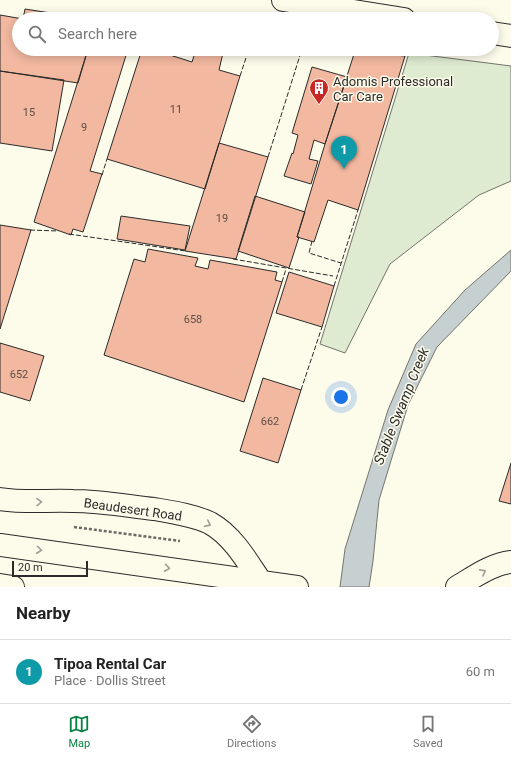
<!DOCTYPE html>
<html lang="en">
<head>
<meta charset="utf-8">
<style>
  body { margin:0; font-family:Roboto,sans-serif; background:#f6f6f6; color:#222 }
  .scale { position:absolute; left:12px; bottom:10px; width:76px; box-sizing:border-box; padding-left:4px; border:2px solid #2b2b2b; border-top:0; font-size:11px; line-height:14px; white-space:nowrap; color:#2b2b2b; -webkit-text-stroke:3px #fdfbea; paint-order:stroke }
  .you { position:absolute; left:341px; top:397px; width:14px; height:14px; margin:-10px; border:3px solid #fff; border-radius:50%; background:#1a73e8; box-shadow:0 0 0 6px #1a73e833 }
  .badge { display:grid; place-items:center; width:26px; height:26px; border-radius:50%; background:#0b8043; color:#fff; font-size:13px; font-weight:700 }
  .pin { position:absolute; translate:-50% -33px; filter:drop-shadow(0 1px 2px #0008) }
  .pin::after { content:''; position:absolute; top:21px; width:14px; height:12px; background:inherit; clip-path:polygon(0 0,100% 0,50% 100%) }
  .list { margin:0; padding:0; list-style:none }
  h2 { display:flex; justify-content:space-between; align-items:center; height:52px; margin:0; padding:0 16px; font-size:17px }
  h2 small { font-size:13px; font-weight:400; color:#767676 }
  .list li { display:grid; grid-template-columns:26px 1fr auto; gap:12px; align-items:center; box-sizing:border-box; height:64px; padding:0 16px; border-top:1px solid #e0e0e0 }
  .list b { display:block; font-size:15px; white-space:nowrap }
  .list p { margin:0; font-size:13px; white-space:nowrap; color:#767676 }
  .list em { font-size:13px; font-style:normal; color:#767676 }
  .icon { flex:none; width:22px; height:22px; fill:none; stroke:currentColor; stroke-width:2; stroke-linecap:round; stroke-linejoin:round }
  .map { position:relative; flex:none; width:511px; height:587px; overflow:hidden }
  .search { position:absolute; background:#fff; box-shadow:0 2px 10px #0003; left:12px; right:12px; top:12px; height:44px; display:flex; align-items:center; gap:10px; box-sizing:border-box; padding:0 14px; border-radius:22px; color:#767676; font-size:15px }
  .sheet { height:116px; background:#fff }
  nav { display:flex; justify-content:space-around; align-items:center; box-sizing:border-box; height:56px; border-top:1px solid #e0e0e0; background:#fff; font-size:11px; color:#767676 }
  nav a { display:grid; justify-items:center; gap:2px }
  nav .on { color:#0b8043 }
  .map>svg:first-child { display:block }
  .green { fill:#deebd1; stroke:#74746e }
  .water { fill:#c7d0d0; stroke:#74746e }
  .building { fill:#f2b8a0; stroke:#2b2b2b }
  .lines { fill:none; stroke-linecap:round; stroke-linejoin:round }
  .minor-casing { stroke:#2b2b2b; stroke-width:24 }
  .highway-casing { stroke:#2b2b2b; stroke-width:24 }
  .path { stroke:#6a6964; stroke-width:2.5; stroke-dasharray:3 2; stroke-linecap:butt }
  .minor { stroke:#fdfbea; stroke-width:22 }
  .highway { stroke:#fdfbea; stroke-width:22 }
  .fence { stroke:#2b2b2b; stroke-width:1; stroke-dasharray:5 2; stroke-linecap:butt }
  .oneway { stroke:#9e9d94 }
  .labels { text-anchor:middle; stroke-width:3; stroke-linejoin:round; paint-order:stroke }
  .number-label { font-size:11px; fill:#5d4e48 }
  .poi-label { font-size:13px; fill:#2b2b2b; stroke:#fdfbea; text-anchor:start }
  .street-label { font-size:13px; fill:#2b2b2b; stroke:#fdfbea }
  .water-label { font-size:14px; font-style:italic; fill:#2b2b2b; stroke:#fdfbea }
</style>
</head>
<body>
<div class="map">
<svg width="511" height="587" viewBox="0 0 511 587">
  <rect width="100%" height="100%" fill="#fdfbea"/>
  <path class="green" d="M409,53L511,66V181L479,195L390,264L345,353L320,344Z"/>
  <path class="water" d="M511,250V271L437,347L408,405L379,500L373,561L369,587H340L345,549L388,410L416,344L465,290Z"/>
  <path class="building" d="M25,9L70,16L69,19H19V49H88L78,83L0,71V15L23,19Z
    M88,49H128L90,171L102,174L83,232L73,229L71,235L34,222Z
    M142,49H151L192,62L196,49H211L223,53L219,70L240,76L205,189L107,159Z
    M355,51L405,56L358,210L328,200L314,242L297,237L325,144Z
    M312,67L347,77L325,144L314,140L309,159L318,161L311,184L284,176L292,153L293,154L298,135L292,133Z
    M0,71L64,80L52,151L0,143Z
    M219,143L268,157L236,259L185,251Z
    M255,196L305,212L297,237H299L289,268L238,251Z
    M121,216L190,226L185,250L117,239Z
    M0,225L31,230L0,329Z
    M148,249L198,258L195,266L208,269L210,260L277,272L275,280L282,282L244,402L104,355L134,259L145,262Z
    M289,272L334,286L322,327L276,313Z
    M0,343L44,356L30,401L0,392Z
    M263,378L301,390L278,463L240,451Z
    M511,463V504L499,501Z"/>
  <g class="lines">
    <defs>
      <path id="minor" d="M283,0L404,19
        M492,33L511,36
        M0,499C25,503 47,500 73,501C100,501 127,506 154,509C172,512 193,515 210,523C233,536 247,561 261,582
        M457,587C474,577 492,564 511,562"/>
      <path id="highway" d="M0,545L297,587
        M0,585L13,587"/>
    </defs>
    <use href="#minor" class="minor-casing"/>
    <use href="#highway" class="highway-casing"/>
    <path class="path" d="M74,527L180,541"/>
    <use href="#minor" class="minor"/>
    <use href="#highway" class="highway"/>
    <path class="fence" d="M240,76L249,49
      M268,157L302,49
      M102,175L107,159
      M30,230L58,231
      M69,234L186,251
      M312,241L309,253L341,263
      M233,259L333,276
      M282,282L286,269
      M334,286L358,210
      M301,390L322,327"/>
  </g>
  <defs><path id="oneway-chevron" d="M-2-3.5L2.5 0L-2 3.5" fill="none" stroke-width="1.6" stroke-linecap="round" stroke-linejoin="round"/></defs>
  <g class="oneway">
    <use href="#oneway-chevron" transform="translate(39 502) rotate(-1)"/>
    <use href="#oneway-chevron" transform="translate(208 524) rotate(26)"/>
    <use href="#oneway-chevron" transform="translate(39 550) rotate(7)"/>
    <use href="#oneway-chevron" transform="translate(167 568) rotate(8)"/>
    <use href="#oneway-chevron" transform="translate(483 572) rotate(-28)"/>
  </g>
  <defs>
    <symbol id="building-pin" viewBox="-11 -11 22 30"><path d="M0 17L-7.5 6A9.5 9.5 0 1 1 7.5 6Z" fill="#c62828" stroke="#fdfbea"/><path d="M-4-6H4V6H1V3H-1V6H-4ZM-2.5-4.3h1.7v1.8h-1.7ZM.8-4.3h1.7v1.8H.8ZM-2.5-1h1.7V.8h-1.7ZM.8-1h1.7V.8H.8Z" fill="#fff"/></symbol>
  </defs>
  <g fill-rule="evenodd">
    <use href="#building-pin" x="308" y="77" width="22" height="30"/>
  </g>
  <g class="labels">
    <g class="number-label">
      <text x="176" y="113">11</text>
      <text x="29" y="116">15</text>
      <text x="84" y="131">9</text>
      <text x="222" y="222">19</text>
      <text x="193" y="323">658</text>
      <text x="19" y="378">652</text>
      <text x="270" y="425">662</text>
    </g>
    <g class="poi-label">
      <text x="333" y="86">Adomis Professional<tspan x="333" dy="15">Car Care</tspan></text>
    </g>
    <g class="street-label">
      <text transform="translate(133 509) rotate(8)" y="5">Beaudesert Road</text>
    </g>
    <g class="water-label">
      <text transform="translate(401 406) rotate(-68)" y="5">Stable Swamp Creek</text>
    </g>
  </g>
</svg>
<div class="scale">20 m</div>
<div class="you"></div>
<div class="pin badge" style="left:344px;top:169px;background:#0f9aa8">1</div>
<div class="search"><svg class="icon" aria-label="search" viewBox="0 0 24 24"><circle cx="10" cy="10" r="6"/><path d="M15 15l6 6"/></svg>Search here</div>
</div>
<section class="sheet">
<h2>Nearby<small></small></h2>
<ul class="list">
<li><span class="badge" style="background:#0f9aa8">1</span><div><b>Tipoa Rental Car</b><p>Place · Dollis Street</p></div><em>60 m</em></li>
</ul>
</section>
<nav>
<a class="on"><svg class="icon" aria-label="map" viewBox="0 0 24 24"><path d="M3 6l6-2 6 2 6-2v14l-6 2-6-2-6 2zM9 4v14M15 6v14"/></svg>Map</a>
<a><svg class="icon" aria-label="directions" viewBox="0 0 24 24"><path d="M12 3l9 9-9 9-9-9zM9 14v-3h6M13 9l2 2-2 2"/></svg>Directions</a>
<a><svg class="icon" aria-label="saved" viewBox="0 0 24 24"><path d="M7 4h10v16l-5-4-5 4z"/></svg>Saved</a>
</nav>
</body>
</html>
